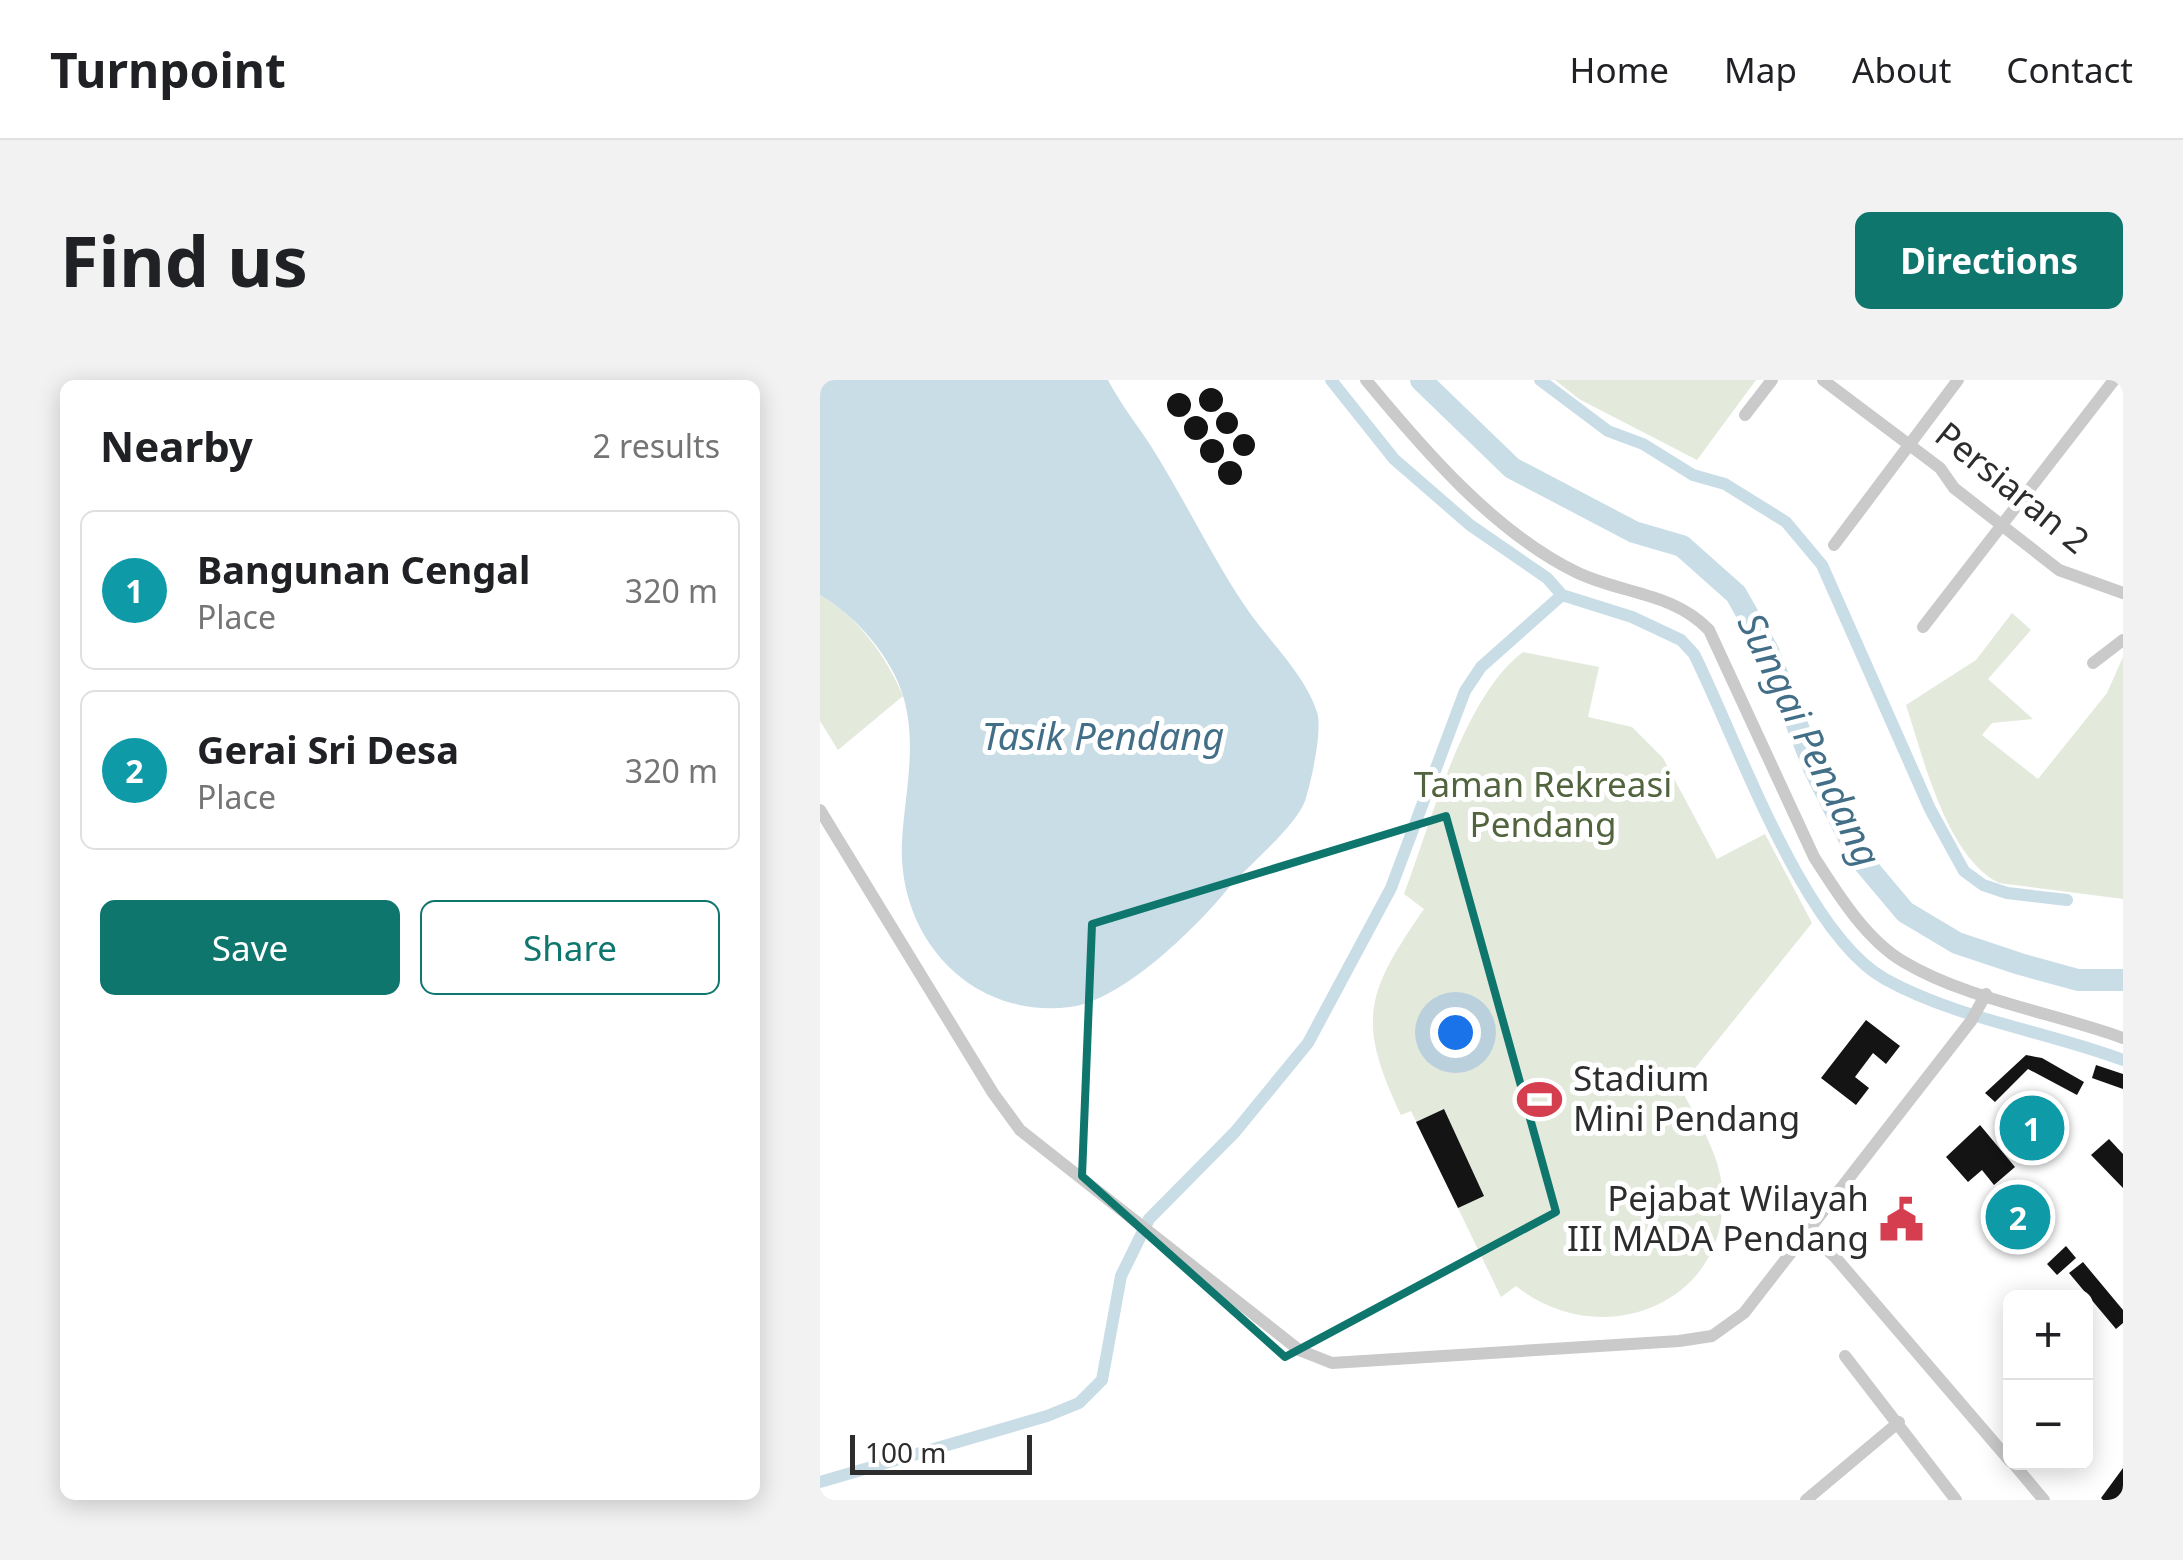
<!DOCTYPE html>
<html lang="en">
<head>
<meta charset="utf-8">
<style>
  body { margin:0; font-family:"Noto Sans",sans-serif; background:#f2f2f2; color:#202124 }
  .controls { position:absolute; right:30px; bottom:30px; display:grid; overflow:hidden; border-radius:15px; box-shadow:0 5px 25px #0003 }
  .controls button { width:90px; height:90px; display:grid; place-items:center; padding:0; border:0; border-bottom:2px solid #e0e0e0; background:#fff; color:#202124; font:50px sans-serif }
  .scale { position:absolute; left:30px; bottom:25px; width:182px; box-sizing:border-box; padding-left:10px; border:5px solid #2d2d2d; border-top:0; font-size:28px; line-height:35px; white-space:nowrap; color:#2d2d2d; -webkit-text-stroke:8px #fff; paint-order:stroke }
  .you { position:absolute; left:635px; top:652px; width:35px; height:35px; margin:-25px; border:8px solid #fff; border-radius:50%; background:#1a73e8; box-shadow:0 0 0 15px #1a73e833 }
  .badge { display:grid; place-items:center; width:65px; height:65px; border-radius:50%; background:#0f766e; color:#fff; font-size:32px; font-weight:700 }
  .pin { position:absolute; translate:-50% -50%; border:5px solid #fff; box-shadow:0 2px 10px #0006 }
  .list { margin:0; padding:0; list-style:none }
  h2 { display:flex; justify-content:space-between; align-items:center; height:130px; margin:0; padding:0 40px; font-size:42px }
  h2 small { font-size:32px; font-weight:400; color:#757577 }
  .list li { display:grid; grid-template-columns:65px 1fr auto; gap:30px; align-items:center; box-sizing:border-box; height:160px; margin:0 20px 20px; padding:0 20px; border:2px solid #e0e0e0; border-radius:15px }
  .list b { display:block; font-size:38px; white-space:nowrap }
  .list p { margin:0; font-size:32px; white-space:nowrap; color:#757577 }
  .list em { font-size:32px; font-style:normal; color:#757577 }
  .actions { display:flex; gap:20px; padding:30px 40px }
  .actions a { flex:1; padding:22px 0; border:2px solid #0f766e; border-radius:15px; text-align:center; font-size:35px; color:#0f766e }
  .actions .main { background:#0f766e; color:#fff }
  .map { position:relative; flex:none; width:1303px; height:1120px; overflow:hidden; border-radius:15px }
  header { display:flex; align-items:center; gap:60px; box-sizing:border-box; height:140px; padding:0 50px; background:#fff; border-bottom:2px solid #e0e0e0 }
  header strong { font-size:48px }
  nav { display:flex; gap:55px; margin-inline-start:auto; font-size:35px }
  .intro { display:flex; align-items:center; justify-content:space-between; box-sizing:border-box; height:240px; padding:0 60px }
  h1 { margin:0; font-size:70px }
  .button { padding:25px 45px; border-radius:15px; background:#0f766e; color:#fff; font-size:35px; font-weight:700 }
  main { display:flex; gap:60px; padding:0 60px }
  aside { flex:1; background:#fff; border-radius:15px; box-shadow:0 5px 25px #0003 }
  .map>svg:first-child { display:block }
  .green { fill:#e3e9db }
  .water { fill:#c9dde7 }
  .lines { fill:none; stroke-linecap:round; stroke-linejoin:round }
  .canal { stroke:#c9dde7; stroke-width:12 }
  .river { stroke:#c9dde7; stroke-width:22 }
  .building { fill:#141414 }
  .street { stroke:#cacaca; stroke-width:12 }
  .marked { fill:none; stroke:#0f766e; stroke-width:8; stroke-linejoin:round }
  .labels { text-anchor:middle; stroke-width:10; stroke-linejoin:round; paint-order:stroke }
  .street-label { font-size:35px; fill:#2d2d2d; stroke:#fff }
  .park-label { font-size:35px; fill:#51643e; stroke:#fff }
  .poi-label { font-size:35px; fill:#2d2d2d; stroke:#fff; text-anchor:start }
  .water-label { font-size:38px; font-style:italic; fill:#426f87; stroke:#fff }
</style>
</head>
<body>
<header>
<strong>Turnpoint</strong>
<nav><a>Home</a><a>Map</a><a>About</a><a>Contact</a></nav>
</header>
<div class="intro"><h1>Find us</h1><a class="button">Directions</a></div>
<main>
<aside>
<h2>Nearby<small>2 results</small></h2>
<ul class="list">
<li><span class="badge" style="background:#0f9aa8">1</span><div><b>Bangunan Cengal</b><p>Place</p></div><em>320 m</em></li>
<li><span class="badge" style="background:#0f9aa8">2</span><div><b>Gerai Sri Desa</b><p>Place</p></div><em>320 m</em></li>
</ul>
<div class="actions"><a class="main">Save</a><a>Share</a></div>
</aside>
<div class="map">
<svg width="1303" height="1120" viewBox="0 0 1303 1120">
  <rect width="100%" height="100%" fill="#fff"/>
  <path class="green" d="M735,0H936L877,80L759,19Z
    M0,215C39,238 66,276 83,316L18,370L0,341Z
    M1192,233L1211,250L1168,299L1213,339L1172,343L1162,355L1218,399L1287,313L1303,277V519L1179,503C1127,478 1103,377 1086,325L1156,280Z
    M703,272L779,287L768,337L812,347L843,378L897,479L945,454L992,543L860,707C876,738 899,772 902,807C913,923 781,975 696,906L681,917L591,731L581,735C536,640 546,613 604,529L584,514C611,443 643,317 703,272Z"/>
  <path class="water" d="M0,0H288C300,23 315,42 329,63C363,116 390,174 425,226C448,261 484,292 497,332C503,349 491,403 485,421C474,449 427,486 406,511C374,550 301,621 250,627C151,639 77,558 82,461C85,412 97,367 84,319C73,278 36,236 0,215Z"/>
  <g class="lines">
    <path class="canal" d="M511,0L574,79L650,145L727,198L742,215L812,237L861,260L874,274C917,360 983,553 1065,599C1137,639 1226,651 1303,680
      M720,0L788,51L823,64L873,95L905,104L966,142L1002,185L1110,429L1144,491L1163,505L1187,513L1247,520
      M0,1102L227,1036L259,1023L282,1000L301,896L329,839L415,752L488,663L571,508L645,311L661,287L742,215"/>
    <path class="river" d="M601,0L692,88L814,152L862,166L916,214L948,271L994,388L1038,476L1085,532L1137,563L1200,584L1258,600H1303"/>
  </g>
  <path class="building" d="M379 20a12 12 0 1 1 24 0a12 12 0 1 1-24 0Z
    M347 25a12 12 0 1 1 24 0a12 12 0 1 1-24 0Z
    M396 43a11 11 0 1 1 22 0a11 11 0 1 1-22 0Z
    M364 48a12 12 0 1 1 24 0a12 12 0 1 1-24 0Z
    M413 65a11 11 0 1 1 22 0a11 11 0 1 1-22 0Z
    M380 71a12 12 0 1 1 24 0a12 12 0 1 1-24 0Z
    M398 93a12 12 0 1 1 24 0a12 12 0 1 1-24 0Z
    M1046,640L1080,666L1066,684L1053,673L1035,697L1049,708L1036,725L1001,698Z
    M1206,675L1222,678L1264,702L1257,715L1208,689L1175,722L1165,713Z
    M1276,685L1303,694V709L1272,698Z
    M1204,719L1243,762L1223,780L1181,734Z
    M624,729L664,816L638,828L596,742Z
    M1160,745L1195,787L1174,805L1162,790L1148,802L1126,777Z
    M1289,759L1303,774V808L1271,775Z
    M1186,810L1223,854L1211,865L1173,821Z
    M1246,866L1256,878L1237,895L1227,884Z
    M1263,882L1303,930V943L1296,949L1249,893Z
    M1303,1088V1120H1283L1281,1118Z"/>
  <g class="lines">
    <path class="street" d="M546,0C603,69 674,152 756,192C801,214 853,212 889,250L994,477C1017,513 1046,560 1084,582C1146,619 1234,633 1303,658
      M1003,0L1120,88L1134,108L1239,190L1303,213
      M925,35L952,0
      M1014,165L1138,0
      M1103,247L1294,0
      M1273,283L1303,260
      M0,430L173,713L200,750L479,970L512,983L859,961L892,956L924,933L1151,641L1166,614
      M987,852L1015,877L1190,1081
      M1025,976L1136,1120
      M1192,1082L1224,1120
      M986,1120L1079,1042"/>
  </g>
  <path class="marked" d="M626,436L736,832L465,977L262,796L272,544Z"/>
  <defs>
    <symbol id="stadium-bare" viewBox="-9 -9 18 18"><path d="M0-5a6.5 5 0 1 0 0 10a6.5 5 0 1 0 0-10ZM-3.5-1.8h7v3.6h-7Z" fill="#d53e4f" stroke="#fff" stroke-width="2.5" paint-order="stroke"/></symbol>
    <symbol id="civic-bare" viewBox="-9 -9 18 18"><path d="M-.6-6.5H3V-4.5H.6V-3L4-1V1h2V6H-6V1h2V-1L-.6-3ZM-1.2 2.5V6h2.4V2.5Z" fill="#d53e4f" stroke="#fff" stroke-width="2.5" paint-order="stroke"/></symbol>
  </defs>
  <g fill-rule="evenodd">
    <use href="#stadium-bare" x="688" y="688" width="63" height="63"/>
    <use href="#civic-bare" x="1050" y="808" width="63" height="63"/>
  </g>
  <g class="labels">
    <g class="street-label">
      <text transform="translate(1192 108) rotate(39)" y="12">Persiaran 2</text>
    </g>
    <g class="park-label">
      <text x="723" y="417">Taman Rekreasi<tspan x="723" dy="40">Pendang</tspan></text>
    </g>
    <g class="poi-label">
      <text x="753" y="711">Stadium<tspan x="753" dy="40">Mini Pendang</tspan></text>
      <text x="1049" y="831" text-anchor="end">Pejabat Wilayah<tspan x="1049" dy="40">III MADA Pendang</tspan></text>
    </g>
    <g class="water-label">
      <text x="283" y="370">Tasik Pendang</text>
      <text transform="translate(989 360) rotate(64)" y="13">Sungai Pendang</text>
    </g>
  </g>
</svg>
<div class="controls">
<button>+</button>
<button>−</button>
</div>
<div class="scale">100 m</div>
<div class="you"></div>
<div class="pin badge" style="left:1212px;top:748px;background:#0f9aa8">1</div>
<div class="pin badge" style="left:1198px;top:837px;background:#0f9aa8">2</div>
</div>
</main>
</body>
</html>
